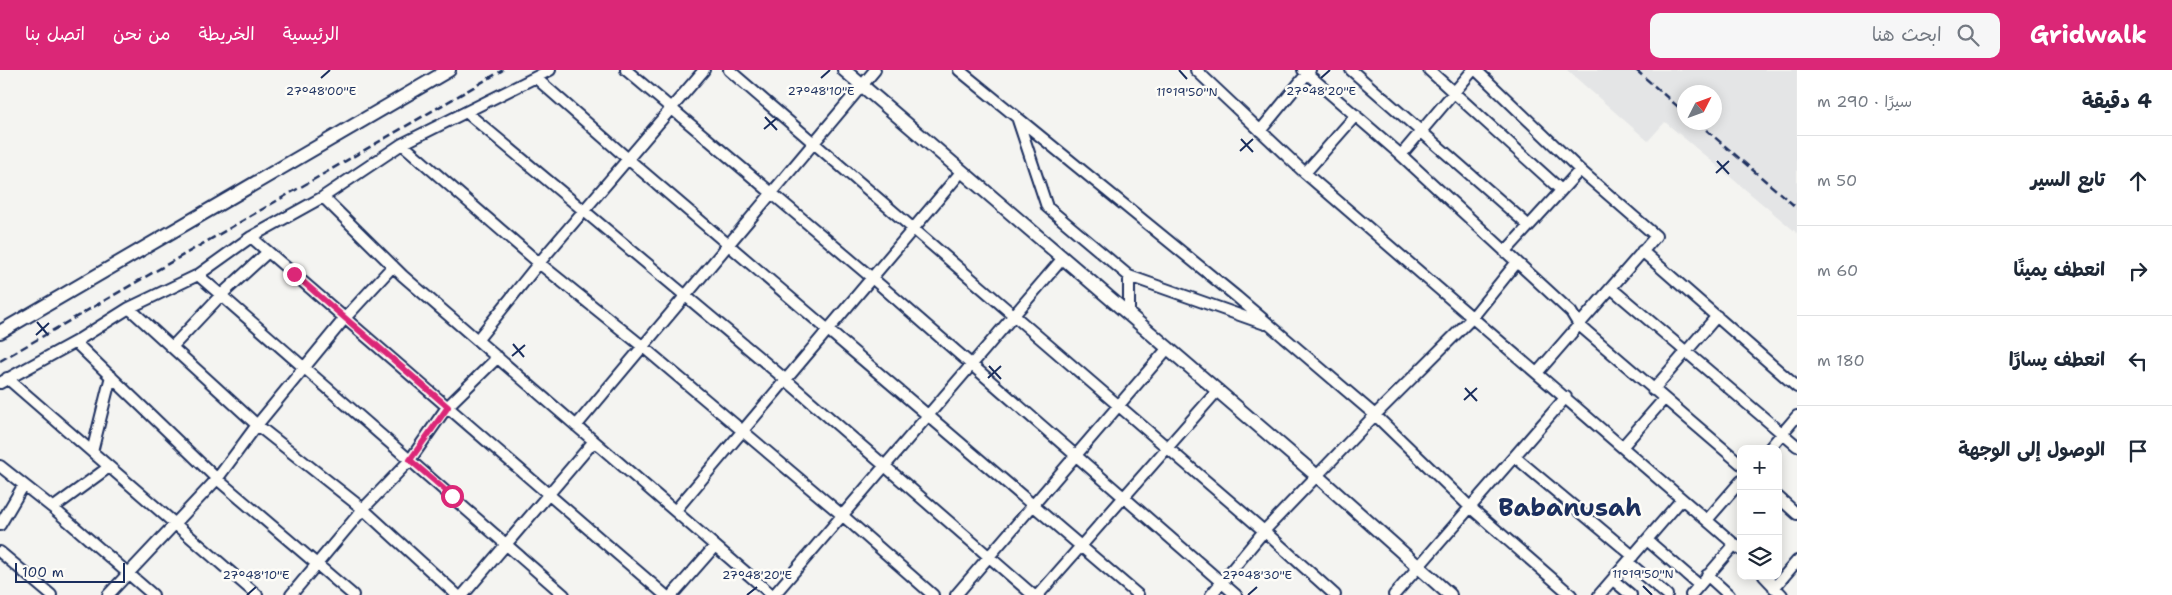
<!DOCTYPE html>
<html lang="ar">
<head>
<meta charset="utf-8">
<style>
  body { margin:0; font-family:"Shantell Sans","Playpen Sans Arabic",sans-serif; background:#f6f6f7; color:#1f2937; direction:rtl }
  .controls { position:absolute; right:15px; bottom:15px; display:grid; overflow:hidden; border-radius:10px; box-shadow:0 2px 12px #0003 }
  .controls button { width:45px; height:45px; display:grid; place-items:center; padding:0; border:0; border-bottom:1px solid #e0e1e3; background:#fff; color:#1f2937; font:25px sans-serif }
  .compass { position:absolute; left:1677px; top:15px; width:45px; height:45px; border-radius:50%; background:#fff; box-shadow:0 2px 12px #0003; rotate:48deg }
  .scale { position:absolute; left:15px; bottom:12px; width:110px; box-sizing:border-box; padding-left:5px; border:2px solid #1b2f5e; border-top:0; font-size:14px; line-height:18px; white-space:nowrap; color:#1b2f5e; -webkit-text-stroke:4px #fdfcf7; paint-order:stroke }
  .stop { position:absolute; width:15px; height:15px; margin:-11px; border:4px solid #db2777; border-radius:50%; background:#fff }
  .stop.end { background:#db2777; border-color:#fff; box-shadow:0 1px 5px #0008 }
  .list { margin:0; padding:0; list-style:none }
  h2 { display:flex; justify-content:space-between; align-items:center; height:65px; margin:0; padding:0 20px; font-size:21px }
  h2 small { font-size:16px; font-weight:400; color:#747a83 }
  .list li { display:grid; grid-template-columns:32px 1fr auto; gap:15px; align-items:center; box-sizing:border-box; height:90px; padding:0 20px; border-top:1px solid #e0e1e3 }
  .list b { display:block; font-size:19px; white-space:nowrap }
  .list em { font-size:16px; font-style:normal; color:#747a83 }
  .icon { flex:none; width:28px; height:28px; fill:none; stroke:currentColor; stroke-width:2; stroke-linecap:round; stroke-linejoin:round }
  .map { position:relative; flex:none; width:1797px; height:525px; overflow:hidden; direction:ltr }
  header { display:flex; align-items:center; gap:30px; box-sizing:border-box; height:70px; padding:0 25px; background:#db2777; color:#fff }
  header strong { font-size:24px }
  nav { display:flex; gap:28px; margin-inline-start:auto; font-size:18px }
  .search { width:350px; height:45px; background:#f6f6f7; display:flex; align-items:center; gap:12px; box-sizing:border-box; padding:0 18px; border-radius:10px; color:#747a83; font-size:19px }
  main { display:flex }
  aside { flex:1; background:#fff }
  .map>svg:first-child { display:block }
  .built { fill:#e4e5e6; fill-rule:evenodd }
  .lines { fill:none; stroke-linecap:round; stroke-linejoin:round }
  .minor-casing { stroke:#1b2f5e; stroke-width:14 }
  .major-casing { stroke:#1b2f5e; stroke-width:16 }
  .minor { stroke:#fdfcf7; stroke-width:10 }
  .major { stroke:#fdfcf7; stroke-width:12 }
  .rail { stroke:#1b2f5e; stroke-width:2.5; stroke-dasharray:8 4; stroke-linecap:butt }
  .route { stroke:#db2777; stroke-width:6 }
  .ticks { fill:none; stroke:#1b2f5e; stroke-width:2 }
  .labels { text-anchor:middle; stroke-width:5; stroke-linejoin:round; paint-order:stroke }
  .town-label { font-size:25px; font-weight:bold; fill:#1b2f5e; stroke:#fdfcf7 }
  .ticks-label { font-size:12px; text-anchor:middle; fill:#1b2f5e; stroke:#fdfcf7; stroke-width:5; stroke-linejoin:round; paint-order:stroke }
</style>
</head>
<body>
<header>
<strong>Gridwalk</strong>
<div class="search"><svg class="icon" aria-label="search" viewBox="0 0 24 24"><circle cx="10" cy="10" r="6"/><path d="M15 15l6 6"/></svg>ابحث هنا</div>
<nav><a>الرئيسية</a><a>الخريطة</a><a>من نحن</a><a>اتصل بنا</a></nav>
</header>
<main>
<aside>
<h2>4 دقيقة<small>سيرًا · 290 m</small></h2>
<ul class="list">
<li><svg class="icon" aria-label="ahead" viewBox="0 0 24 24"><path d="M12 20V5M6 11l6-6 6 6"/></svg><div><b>تابع السير</b></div><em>50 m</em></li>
<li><svg class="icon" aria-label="right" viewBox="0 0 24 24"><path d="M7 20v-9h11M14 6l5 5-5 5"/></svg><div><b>انعطف يمينًا</b></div><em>60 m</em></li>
<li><svg class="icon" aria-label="left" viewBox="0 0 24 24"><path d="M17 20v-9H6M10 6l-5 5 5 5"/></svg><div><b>انعطف يسارًا</b></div><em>180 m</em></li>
<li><svg class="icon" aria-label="arrive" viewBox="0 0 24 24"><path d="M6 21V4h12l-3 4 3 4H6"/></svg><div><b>الوصول إلى الوجهة</b></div></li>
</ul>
</aside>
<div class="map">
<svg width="1797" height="525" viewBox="0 0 1797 525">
  <rect width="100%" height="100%" fill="#f4f4f1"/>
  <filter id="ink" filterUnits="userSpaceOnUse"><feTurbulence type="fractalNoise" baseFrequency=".02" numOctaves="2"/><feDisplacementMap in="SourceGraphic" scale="10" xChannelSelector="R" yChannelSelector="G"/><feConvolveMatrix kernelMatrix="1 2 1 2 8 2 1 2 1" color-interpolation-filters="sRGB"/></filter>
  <g filter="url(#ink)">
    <path class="built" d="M1567,0H1797V163L1665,52L1648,71ZM1684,22H1714V52H1684Z"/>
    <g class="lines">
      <defs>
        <path id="minor" d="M626,0L872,208L1236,525
          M729,0L1264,461L1335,525
          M959,0L1237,227L1375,345L1471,438L1571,525
          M1196,0L1305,103L1741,480
          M1303,0L1401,85L1571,242L1579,255L1741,394
          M1351,0L1529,156
          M1429,0L1561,120
          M1476,0L1580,100L1656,166L1537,303
          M536,8L628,89L1138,525
          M466,42L786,310L1033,525
          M1017,47L1047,137L1129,206L1265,254
          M1260,61L1310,0
          M402,74L539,193L642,276L842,445L933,525
          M1401,85L1473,0
          M1305,103L1356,45
          M323,127L403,206L772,525
          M251,167L665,525
          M1642,181L1797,317
          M1505,182L1580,100
          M198,205L564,525
          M1611,218L1797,376
          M129,238L257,355L363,439L457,525
          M1129,244V206
          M478,269L539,193L704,0
          M75,272L217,409L353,525
          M172,277L221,225L268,182
          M7,308L257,525
          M0,313L75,272L129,238L198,205L251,167L323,127L402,74L550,0
          M1653,320L1717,246
          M576,356L875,0
          M1623,376L1664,329
          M1769,379L1797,346
          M92,382L111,306
          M1515,387L1633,486
          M0,396L53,438L153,525
          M1778,427L1797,444
          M53,438L109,397
          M675,441L962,101
          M1707,450L1741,411
          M0,455L23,416
          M1647,470L1699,515
          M0,482L51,525
          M1628,492L1667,525
          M1707,505L1729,525
          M1764,506L1782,525
          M1613,510L1631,525
          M1774,518L1797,491
          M108,525L217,409L257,355L345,248L393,196
          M291,525L363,439L410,390L447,337L498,287
          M463,525L594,371
          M672,525L715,476
          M774,525L1063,188
          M956,525L1168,278
          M1038,525L1218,320
          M1211,525L1264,461L1375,345L1472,248L1517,192
          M1394,525L1566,327
          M1599,525L1682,429
          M1691,525L1735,474"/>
        <path id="major" d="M844,0L1317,406L1450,525
          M0,262L449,0"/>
      </defs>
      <use href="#minor" class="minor-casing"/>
      <use href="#major" class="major-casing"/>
      <use href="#minor" class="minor"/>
      <use href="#major" class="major"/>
      <path class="rail" d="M1636,0L1684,42
        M1697,52L1797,138
        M0,291L503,0"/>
    </g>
  </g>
  <g class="lines" filter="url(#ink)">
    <path class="route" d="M294,204L448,337L410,390L452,426"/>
  </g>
  <path class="ticks" d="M1179,0L1187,9M321,8L330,0M821,8L830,0M1321,8L1330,0M765,47L777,60M764,59L777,48M1241,69L1253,82M1240,81L1253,69M1717,91L1729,104M1716,103L1729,91M37,252L48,265M36,265L49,253M513,274L524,287M512,286L525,275M989,296L1001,309M988,308L1001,296M1465,318L1477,331M1464,330L1477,318M1643,516L1652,525M247,525L256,517M747,525L757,517M1248,525L1257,517"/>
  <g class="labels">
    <g class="town-label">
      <text x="1570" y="446">Babanusah</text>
    </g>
  </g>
  <g class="ticks-label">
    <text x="821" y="25">27°48'10"E</text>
    <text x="321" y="25">27°48'00"E</text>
    <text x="1321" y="25">27°48'20"E</text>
    <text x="1187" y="26">11°19'50"N</text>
    <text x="1643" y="508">11°19'50"N</text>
    <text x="256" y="509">27°48'10"E</text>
    <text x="757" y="509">27°48'20"E</text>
    <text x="1257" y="509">27°48'30"E</text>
  </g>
</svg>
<div class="controls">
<button>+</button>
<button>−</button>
<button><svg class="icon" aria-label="layers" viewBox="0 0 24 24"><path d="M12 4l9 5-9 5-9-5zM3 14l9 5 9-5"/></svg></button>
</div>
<svg class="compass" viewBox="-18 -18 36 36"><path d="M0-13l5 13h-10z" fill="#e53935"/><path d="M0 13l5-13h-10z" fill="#747a83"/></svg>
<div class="scale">100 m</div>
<div class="stop" style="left:452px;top:426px"></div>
<div class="stop end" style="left:294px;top:204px"></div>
</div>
</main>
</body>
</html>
